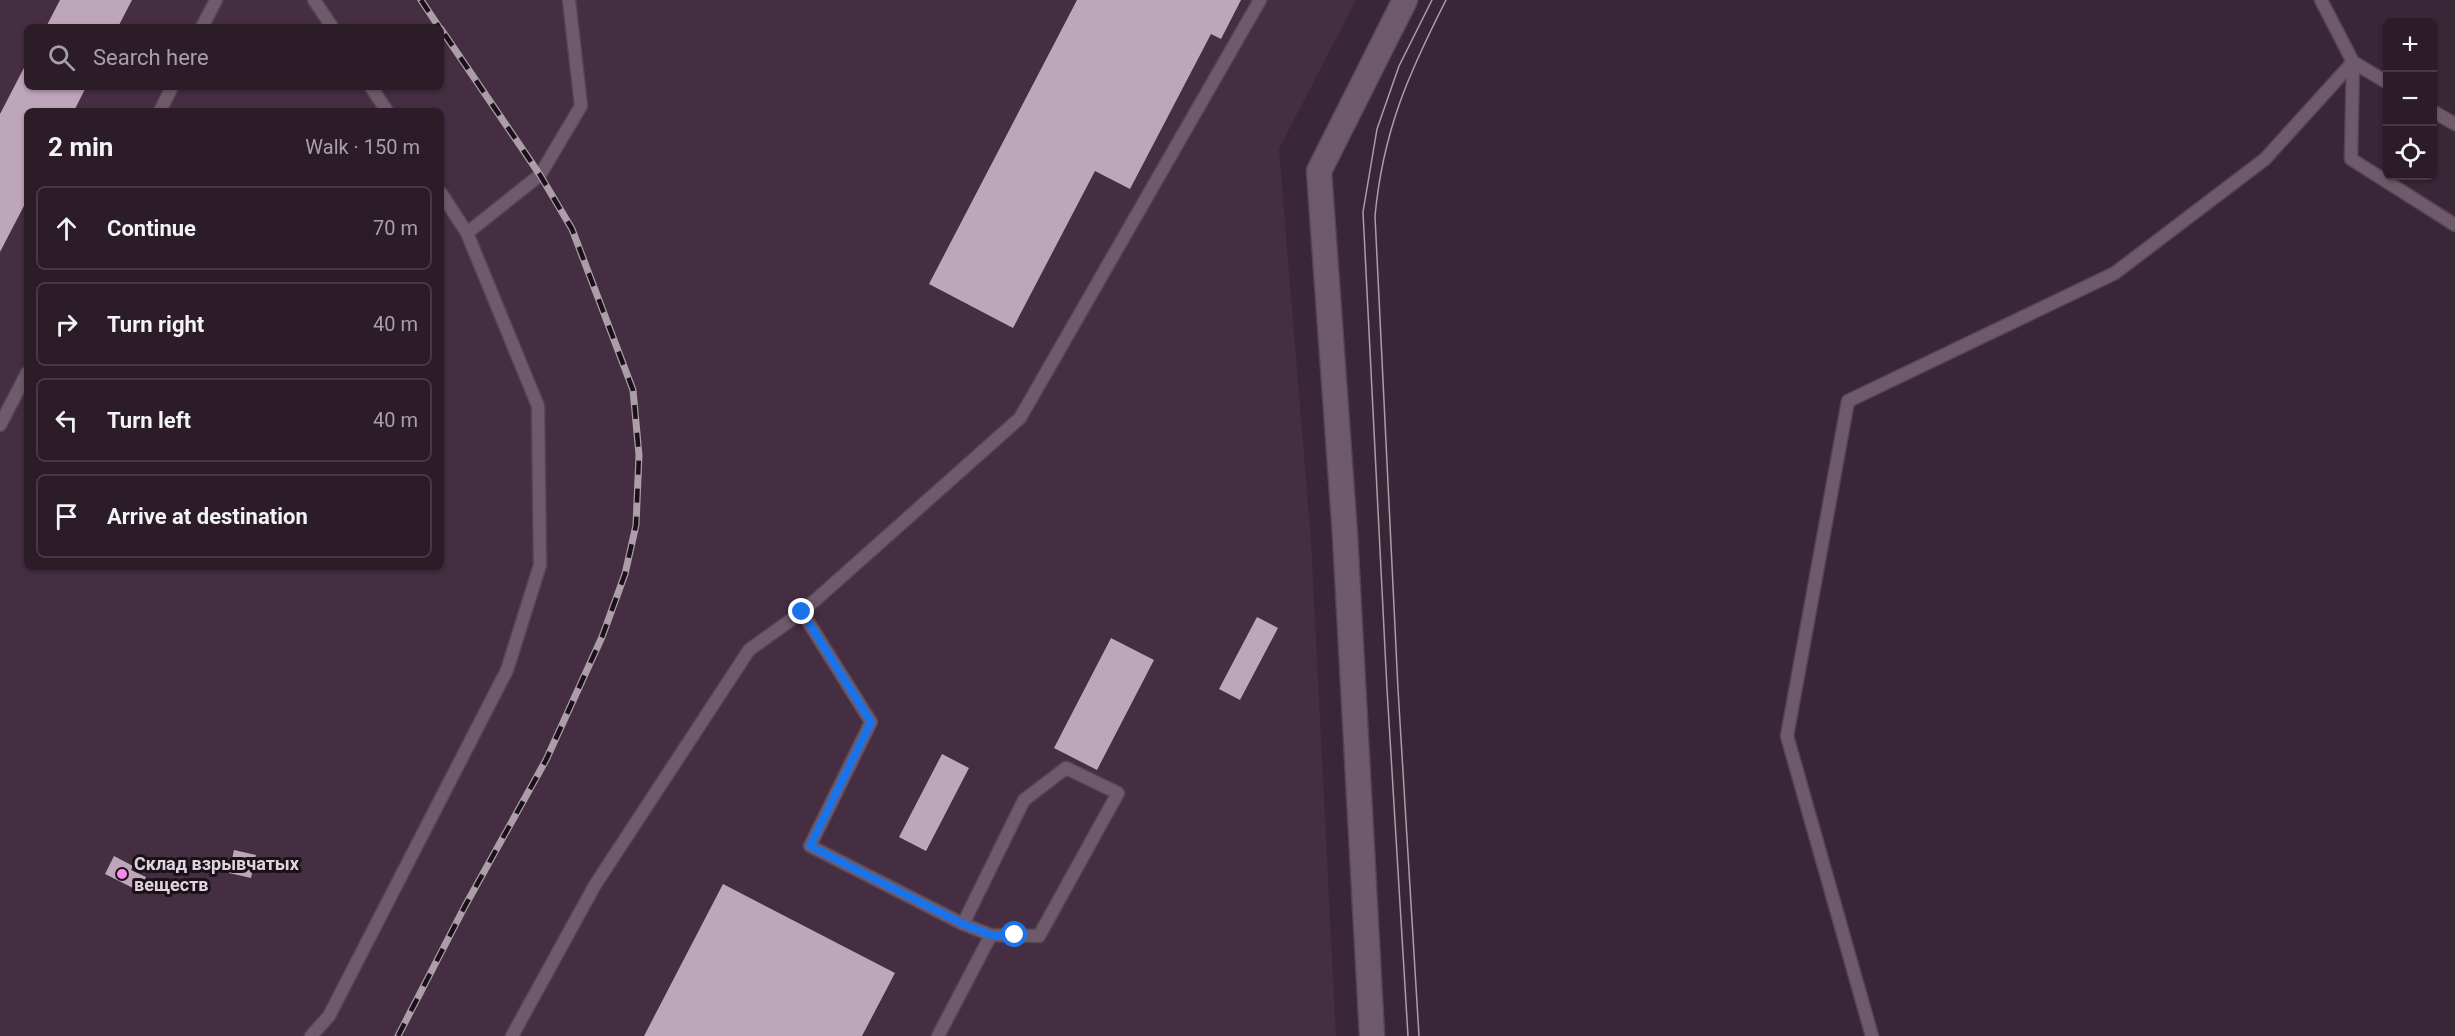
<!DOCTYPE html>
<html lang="en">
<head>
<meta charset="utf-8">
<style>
  body { margin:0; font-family:Roboto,sans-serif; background:#332530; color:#f1f3f6 }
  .controls { position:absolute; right:18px; top:18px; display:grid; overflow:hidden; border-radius:9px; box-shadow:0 2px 4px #0004 }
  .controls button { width:54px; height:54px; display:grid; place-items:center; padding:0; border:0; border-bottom:2px solid #473a45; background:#2b1c28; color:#f1f3f6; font:30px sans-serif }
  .stop { position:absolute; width:18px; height:18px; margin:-14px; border:4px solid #1a73e8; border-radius:50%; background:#fff }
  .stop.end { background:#1a73e8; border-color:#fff; box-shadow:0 2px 6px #0008 }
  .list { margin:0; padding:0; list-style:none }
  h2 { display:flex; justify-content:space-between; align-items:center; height:78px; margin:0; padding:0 24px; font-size:26px }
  h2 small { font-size:20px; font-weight:400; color:#a6a1a8 }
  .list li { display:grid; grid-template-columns:39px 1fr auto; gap:18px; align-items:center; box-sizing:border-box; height:84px; margin:0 12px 12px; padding:0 12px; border:2px solid #473a45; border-radius:9px }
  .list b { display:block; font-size:22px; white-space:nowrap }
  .list em { font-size:20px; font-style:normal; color:#a6a1a8 }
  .icon { flex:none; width:33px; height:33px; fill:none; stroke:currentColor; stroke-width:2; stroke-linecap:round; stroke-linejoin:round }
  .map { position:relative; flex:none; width:2455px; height:1036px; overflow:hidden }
  .search { position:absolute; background:#2b1c28; box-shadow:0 2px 4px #0004; left:24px; top:24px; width:420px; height:66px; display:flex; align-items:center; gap:15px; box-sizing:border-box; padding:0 21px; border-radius:9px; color:#a6a1a8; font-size:22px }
  .panel { position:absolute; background:#2b1c28; box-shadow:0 2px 4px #0004; left:24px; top:108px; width:420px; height:462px; border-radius:9px }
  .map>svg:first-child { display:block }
  .built { fill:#452d42; fill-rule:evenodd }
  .building { fill:#bea6ba }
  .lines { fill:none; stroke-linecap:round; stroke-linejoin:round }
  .lane-casing { stroke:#554553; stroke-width:15 }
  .street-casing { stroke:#554553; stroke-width:27 }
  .lane { stroke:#6f5a6c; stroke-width:12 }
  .street { stroke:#6f5a6c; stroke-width:24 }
  .tram { stroke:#ac9da9; stroke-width:1.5 }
  .rail-casing { stroke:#ac9da9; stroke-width:7 }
  .rail { stroke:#1b1219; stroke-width:4.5; stroke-dasharray:14; stroke-linecap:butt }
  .route { stroke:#1a73e8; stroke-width:8 }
  .poi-dot { fill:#f888ea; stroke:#1b1219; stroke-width:2 }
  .labels { text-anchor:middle; stroke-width:6; stroke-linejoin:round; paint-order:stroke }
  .poi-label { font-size:18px; font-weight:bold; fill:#e0d3dd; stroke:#1b1219; text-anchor:start }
</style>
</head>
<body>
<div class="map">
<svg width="2455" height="1036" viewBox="0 0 2455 1036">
  <rect width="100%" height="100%" fill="#392636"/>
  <path class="built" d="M0,0H1356L1279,149L1311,540L1336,1036H0ZM27,27H441V87H27ZM27,111H441V567H27Z"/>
  <path class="building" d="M60,0H132L118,27H46Z
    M1077,0H1241L1221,39L1211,34L1130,189L1095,171L1013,328L929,284Z
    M27,62V87H86L74,111H27V200L0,252V114Z
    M1257,617L1278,628L1240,700L1219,689Z
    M1111,638L1154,660L1097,770L1054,748Z
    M942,754L969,768L926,851L899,837Z
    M234,850L256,855L251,878L229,873Z
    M114,856L133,866L131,870L146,877L139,891L105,874Z
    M723,884L895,973L862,1036H644Z"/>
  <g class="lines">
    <defs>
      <path id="lane" d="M314,0L332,27
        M2321,0L2353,62L2388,83
        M202,27L216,0
        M2353,62L2351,159L2455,225
        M371,87L387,111
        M160,111L172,87
        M2432,111L2455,124
        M467,233L540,175L581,106L569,0
        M0,425L27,373
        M802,612L871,722L810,846L963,924L991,935L1039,936L1118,793L1066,768L1024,800L963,924
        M311,1036L329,1016L507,670L540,565L538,406L467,233L441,193
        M512,1036L595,885L749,650L802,612L1020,418L1260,0
        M938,1036L991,935
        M1872,1036L1787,736L1848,401L2115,273L2265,159L2353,62"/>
      <path id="street" d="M1372,1036L1345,535L1319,171L1405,0"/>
    </defs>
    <use href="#lane" class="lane-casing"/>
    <use href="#street" class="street-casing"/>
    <use href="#lane" class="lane"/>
    <use href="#street" class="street"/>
    <path class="tram" d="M1408,1036L1387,689L1363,212L1377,129L1399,66L1432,0
      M1419,1036L1398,689L1375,216C1383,131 1408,75 1446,0"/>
    <defs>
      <path id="rail" d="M421,0L439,27
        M398,1036L465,906L546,760L602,637L625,574L636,525L639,455L633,390L572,229L540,175L441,29"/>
    </defs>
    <use href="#rail" class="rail-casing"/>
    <use href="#rail" class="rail"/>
  </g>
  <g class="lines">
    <path class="route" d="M802,612L871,722L810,846L963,924L991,935H1015"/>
  </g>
  <circle class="poi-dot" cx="122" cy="874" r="6"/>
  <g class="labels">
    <g class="poi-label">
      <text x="134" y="870">Склад взрывчатых<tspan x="134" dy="21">веществ</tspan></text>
    </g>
  </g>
</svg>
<div class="controls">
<button>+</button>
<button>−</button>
<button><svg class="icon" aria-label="locate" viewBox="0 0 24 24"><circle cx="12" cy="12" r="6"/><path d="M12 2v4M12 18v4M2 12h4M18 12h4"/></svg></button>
</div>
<div class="stop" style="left:1015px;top:935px"></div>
<div class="stop end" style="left:802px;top:612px"></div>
<div class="search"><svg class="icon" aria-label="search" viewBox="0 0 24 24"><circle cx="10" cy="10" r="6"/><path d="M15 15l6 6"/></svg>Search here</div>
<section class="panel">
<h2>2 min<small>Walk · 150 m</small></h2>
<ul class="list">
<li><svg class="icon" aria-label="ahead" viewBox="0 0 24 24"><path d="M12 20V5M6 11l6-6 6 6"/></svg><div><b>Continue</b></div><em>70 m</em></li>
<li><svg class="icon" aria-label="right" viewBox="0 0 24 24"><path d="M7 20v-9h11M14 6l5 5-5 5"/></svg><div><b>Turn right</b></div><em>40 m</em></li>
<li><svg class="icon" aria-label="left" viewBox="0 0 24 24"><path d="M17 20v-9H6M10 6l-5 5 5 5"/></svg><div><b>Turn left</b></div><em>40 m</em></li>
<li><svg class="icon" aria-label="arrive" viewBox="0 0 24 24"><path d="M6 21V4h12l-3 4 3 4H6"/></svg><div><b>Arrive at destination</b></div></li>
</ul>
</section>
</div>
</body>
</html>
